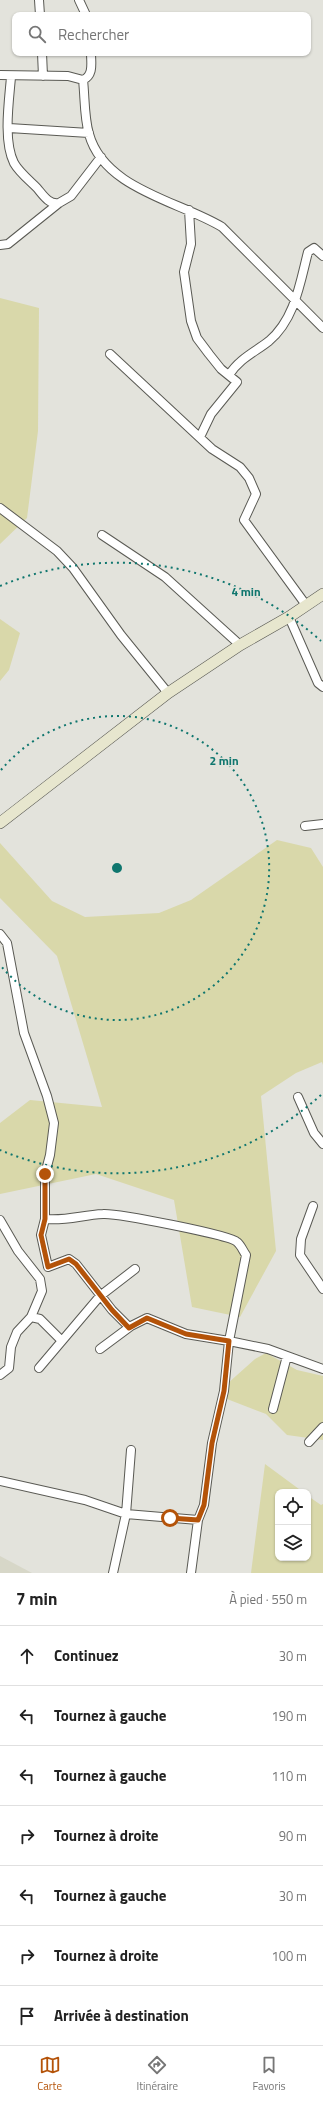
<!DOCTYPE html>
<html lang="fr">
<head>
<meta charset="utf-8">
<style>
  body { margin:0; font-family:"Titillium Web",sans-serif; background:#f6f6f6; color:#222 }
  .controls { position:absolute; right:12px; bottom:12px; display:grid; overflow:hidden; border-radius:8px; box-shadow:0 1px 3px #0004 }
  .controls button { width:36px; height:36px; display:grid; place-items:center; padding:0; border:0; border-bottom:1px solid #e0e0e0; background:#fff; color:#222; font:20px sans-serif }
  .stop { position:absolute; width:12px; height:12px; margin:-9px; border:3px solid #b45309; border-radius:50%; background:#fff }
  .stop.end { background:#b45309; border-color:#fff; box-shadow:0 1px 4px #0008 }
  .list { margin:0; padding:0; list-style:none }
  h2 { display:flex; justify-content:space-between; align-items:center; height:52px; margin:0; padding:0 16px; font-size:17px }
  h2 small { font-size:13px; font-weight:400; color:#767676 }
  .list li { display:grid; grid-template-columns:26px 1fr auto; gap:12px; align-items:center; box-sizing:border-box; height:60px; padding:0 16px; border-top:1px solid #e0e0e0 }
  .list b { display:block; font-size:15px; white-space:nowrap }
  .list em { font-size:13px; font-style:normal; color:#767676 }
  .icon { flex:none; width:22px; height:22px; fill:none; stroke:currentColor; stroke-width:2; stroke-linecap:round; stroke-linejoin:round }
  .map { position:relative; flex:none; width:323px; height:1573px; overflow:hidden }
  .search { position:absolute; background:#fff; box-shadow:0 1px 3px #0004; left:12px; right:12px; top:12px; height:44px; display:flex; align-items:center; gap:10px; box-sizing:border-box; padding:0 14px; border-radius:8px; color:#767676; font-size:15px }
  .sheet { height:472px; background:#fff }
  nav { display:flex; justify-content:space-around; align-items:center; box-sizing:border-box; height:56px; border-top:1px solid #e0e0e0; background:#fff; font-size:11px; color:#767676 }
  nav a { display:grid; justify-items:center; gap:2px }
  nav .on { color:#b45309 }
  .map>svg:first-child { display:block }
  .built { fill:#d7d7c8 }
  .green { fill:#d9d8aa }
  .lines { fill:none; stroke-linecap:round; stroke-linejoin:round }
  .minor-casing { stroke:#5a5a54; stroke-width:10 }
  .secondary-casing { stroke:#5a5a54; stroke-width:12 }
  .minor { stroke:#fff; stroke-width:8 }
  .secondary { stroke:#e7e6ce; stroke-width:11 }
  .route { stroke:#b45309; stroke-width:5 }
  .ring { fill:none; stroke:#0f766e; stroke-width:2; stroke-dasharray:2 4 }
  .centre { fill:#0f766e; stroke:#e3e3dc; stroke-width:2 }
  .ring-label { font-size:12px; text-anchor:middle; font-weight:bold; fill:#0f766e; stroke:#e3e3dc; stroke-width:3; stroke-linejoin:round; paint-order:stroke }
</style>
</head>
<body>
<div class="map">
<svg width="323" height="1573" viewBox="0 0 323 1573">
  <rect width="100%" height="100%" fill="#e3e3dc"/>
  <path class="built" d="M0,1556L32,1573H0Z"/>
  <path class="green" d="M0,298L39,308L38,431L27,518L0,544Z
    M0,619L20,633L9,670L0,681Z
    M277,840L311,848L323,867V1065L322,1062L296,1073L261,1096L276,1251L240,1317L192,1307L174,1200L96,1174L0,1194V1123L30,1100L102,1107L57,956L0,898V843L52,901L85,917L159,913L191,900Z
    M266,1353L297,1370L323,1376V1440L287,1435L266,1414L227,1399V1384L255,1359Z
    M265,1464L303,1492H278V1558H308V1496L321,1505L323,1504V1573H251Z"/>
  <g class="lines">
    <defs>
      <path id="minor" d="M39,0L40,15
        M79,0L86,15
        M42,53L43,76
        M0,75L68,76L83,80C94,75 91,63 91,53
        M11,77C9,101 3,141 14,163C19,172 30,181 37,188C43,195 49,205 59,203
        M83,80C85,97 84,117 89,134C104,189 179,201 222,227L323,328
        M9,128L89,133
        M189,210L191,244L184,272L191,321L197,338L209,354L221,369L237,382L211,414L200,437
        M0,245L8,244L59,203L71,196L101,157
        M110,354L212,449L240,467L249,478L256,494L244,520L306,605
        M229,375C239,359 255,352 269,341C295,319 300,283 308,252L314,248L323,256
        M0,508L57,551L73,568L121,635L168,693
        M102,535L165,577L240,645
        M289,617L318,683L323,687
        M305,826L323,824
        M0,934L7,943L24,1033L47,1096L54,1123L50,1155L45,1174V1219L41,1235L48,1267L69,1259L76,1264L112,1310L129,1327
        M298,1097L314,1133L323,1144
        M313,1206L301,1239L300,1255L323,1289
        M45,1219C67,1221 82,1215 103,1214C117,1213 230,1235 237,1242C241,1245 243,1251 246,1255L229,1341L186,1334L147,1318L131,1326L100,1349
        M0,1220L18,1251L40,1279L42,1291L31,1317L17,1332L11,1347L9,1368L0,1375
        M31,1317L40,1319L61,1340
        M39,1368L100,1296L135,1269
        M273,1409L287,1356
        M309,1442L323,1427
        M0,1481L85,1500L126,1514L198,1520L204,1505L212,1443L224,1391L229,1341L268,1349L323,1369
        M113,1573L126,1514L131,1450
        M191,1573L198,1520"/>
      <path id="secondary" d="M0,823L168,693L240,645L289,617L323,594"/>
    </defs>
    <use href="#minor" class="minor-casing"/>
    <use href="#secondary" class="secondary-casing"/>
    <use href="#minor" class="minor"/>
    <use href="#secondary" class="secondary"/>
  </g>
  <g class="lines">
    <path class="route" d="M45,1174V1219L41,1235L48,1267L69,1259L76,1264L112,1310L129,1328L147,1318L186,1334L229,1341L224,1391L212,1443L204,1505L198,1520L170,1518"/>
  </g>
  <g class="ring">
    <path d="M1 770A152 152 0 1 1 1 966"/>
    <path d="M321 1095A305 305 0 0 1 0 1150M0 586A305 305 0 0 1 321 641"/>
  </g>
  <circle cx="117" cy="868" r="6" class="centre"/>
  <g class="ring-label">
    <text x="246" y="596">4 min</text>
    <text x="224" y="765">2 min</text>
  </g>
</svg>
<div class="controls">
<button><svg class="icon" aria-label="locate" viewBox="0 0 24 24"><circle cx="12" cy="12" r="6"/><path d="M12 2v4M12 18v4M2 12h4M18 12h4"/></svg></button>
<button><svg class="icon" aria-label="layers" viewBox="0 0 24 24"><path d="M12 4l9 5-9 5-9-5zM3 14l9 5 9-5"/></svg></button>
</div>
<div class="stop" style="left:170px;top:1518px"></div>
<div class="stop end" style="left:45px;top:1174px"></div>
<div class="search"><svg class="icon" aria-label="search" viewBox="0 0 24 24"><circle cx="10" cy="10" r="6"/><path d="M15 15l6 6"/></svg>Rechercher</div>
</div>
<section class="sheet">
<h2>7 min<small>À pied · 550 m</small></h2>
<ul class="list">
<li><svg class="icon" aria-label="ahead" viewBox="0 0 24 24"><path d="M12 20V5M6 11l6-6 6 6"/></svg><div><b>Continuez</b></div><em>30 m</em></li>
<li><svg class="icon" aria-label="left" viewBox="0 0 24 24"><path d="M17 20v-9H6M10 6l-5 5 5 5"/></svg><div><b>Tournez à gauche</b></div><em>190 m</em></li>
<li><svg class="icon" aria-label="left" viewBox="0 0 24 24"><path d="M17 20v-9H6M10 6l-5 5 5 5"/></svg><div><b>Tournez à gauche</b></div><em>110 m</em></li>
<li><svg class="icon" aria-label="right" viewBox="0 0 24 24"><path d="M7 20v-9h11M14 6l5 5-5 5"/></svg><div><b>Tournez à droite</b></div><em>90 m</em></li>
<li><svg class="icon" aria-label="left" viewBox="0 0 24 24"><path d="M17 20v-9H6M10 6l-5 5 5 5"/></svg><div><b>Tournez à gauche</b></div><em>30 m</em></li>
<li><svg class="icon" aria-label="right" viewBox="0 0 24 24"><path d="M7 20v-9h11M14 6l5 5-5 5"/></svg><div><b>Tournez à droite</b></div><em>100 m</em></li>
<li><svg class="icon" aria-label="arrive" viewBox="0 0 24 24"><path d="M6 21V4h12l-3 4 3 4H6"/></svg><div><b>Arrivée à destination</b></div></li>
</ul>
</section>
<nav>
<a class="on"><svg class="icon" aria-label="map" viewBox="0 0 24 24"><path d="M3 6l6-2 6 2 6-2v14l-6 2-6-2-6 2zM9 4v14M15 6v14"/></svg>Carte</a>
<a><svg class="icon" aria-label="directions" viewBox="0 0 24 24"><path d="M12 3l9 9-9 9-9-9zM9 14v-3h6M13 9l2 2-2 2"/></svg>Itinéraire</a>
<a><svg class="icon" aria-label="saved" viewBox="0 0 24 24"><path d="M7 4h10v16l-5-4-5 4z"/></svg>Favoris</a>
</nav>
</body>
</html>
